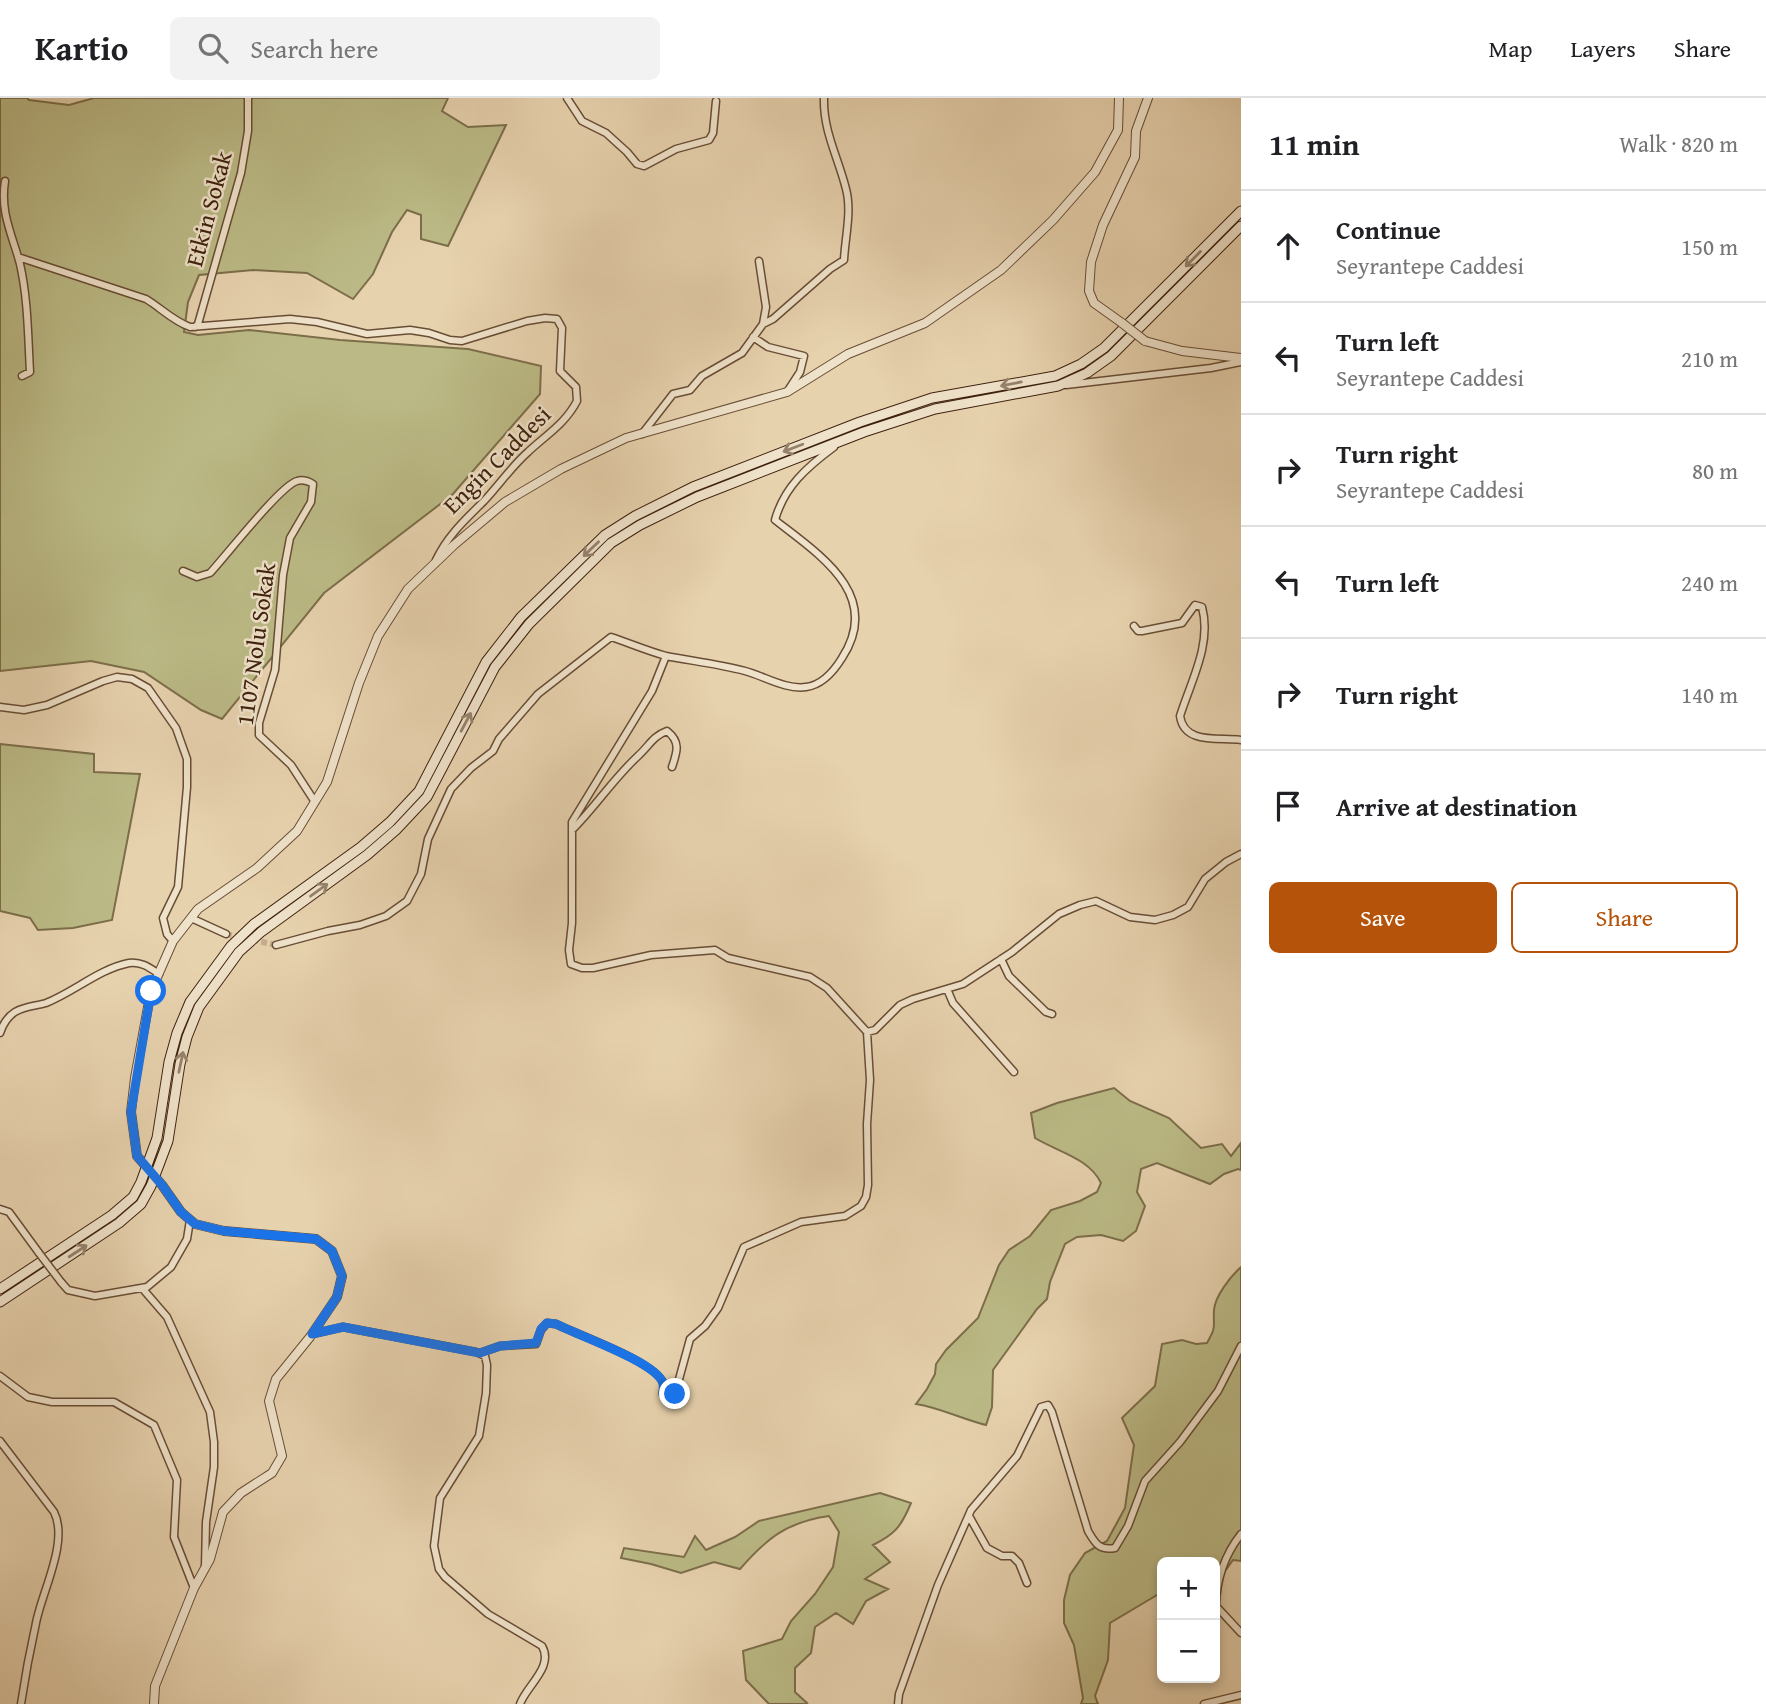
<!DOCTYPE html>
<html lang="en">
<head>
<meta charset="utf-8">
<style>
  body { margin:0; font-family:"Gentium Book Plus",serif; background:#f2f2f2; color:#202124 }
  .controls { position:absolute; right:21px; bottom:21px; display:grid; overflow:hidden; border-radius:10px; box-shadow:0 4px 10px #0003 }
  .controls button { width:63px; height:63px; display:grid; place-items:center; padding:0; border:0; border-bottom:2px solid #e0e0e0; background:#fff; color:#202124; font:35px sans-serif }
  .stop { position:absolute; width:21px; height:21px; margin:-16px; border:5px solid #1a73e8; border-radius:50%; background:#fff }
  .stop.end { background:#1a73e8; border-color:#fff; box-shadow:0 2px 7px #0008 }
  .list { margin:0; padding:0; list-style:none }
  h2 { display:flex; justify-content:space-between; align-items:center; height:91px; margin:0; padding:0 28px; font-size:30px }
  h2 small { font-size:23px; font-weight:400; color:#757577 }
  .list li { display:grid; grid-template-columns:46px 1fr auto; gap:21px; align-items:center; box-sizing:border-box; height:112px; padding:0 28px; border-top:2px solid #e0e0e0 }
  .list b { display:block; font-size:26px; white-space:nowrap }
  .list p { margin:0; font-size:23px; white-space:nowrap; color:#757577 }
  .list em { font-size:23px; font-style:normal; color:#757577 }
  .actions { display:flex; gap:14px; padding:21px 28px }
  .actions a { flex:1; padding:16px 0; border:2px solid #b45309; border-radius:10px; text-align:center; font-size:24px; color:#b45309 }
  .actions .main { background:#b45309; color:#fff }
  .icon { flex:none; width:38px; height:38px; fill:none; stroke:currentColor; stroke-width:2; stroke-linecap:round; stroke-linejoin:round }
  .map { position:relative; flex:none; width:1241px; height:1606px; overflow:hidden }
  header { display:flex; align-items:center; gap:42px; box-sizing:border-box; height:98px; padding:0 35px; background:#fff; border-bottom:2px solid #e0e0e0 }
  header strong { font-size:33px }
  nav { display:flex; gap:38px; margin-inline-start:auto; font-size:24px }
  .search { width:490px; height:63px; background:#f2f2f2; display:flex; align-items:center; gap:18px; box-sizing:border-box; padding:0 24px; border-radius:10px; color:#757577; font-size:26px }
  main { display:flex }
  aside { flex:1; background:#fff }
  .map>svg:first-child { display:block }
  .green { fill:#bbba86; stroke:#7c6e4a; stroke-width:2 }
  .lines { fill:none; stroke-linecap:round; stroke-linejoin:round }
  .minor-tunnel { stroke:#c5af8e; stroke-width:6; stroke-dasharray:6 3; stroke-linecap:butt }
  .minor-casing { stroke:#684d35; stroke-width:9 }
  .tertiary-casing { stroke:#684d35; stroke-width:10 }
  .secondary-casing { stroke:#3e210d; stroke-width:11 }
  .minor { stroke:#efe2ca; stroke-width:6 }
  .tertiary { stroke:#efe2ca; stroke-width:8 }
  .secondary { stroke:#efe2ca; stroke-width:9 }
  .minor-bridge-casing { stroke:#684d35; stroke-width:9; stroke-linecap:butt }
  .tertiary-bridge-casing { stroke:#684d35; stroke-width:10; stroke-linecap:butt }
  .minor-bridge { stroke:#efe2ca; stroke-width:6 }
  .tertiary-bridge { stroke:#efe2ca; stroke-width:8 }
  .oneway { stroke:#96826c }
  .route { stroke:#1a73e8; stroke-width:9 }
  .labels { text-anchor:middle; stroke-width:5; stroke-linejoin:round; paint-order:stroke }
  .street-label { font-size:24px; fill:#3e210d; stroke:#efe2ca }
</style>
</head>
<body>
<header>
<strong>Kartio</strong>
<div class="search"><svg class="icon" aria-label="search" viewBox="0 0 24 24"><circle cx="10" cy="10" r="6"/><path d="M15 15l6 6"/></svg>Search here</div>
<nav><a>Map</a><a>Layers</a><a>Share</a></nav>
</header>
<main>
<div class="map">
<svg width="1241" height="1606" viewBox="0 0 1241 1606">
  <rect width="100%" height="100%" fill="#e7d2ae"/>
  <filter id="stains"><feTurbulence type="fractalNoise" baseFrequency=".00286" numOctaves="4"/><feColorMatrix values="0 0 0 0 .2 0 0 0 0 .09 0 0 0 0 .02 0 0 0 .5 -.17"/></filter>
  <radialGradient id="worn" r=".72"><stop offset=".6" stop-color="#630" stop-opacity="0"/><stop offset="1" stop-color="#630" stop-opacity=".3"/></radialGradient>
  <path class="green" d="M0,0H27L29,2L69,7L94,0H448L442,13L468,29L506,27L448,148L421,141V117L407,112L392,134L373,176L353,201L307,175L253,172L199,177L188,204L184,234L198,237L249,232L340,242L468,251L541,268L540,296L452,397L324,495L222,621L201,612L144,574L91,563L0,573Z
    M0,646L94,656V674L140,676L112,822L73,830L38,832L30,820L0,813Z
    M1114,990L1130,1003L1169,1020L1201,1050L1222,1046L1231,1058L1241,1045V1072L1238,1071L1224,1076L1210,1086L1157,1065L1141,1071L1137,1094L1145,1108L1136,1133L1123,1143L1101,1137L1077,1139L1065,1146L1050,1184L1047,1201L1037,1211L993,1272L992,1309L986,1327C962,1321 941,1310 916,1306L927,1291L935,1276L936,1266L946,1252L978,1220L999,1167L1009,1152L1030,1138L1051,1112L1080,1103L1097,1094L1101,1085C1089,1060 1058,1054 1035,1040L1031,1015L1057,1005Z
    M1241,1169V1463L1233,1462L1215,1487V1464H1162V1494L1110,1525L1108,1562L1095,1598L1098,1606H1081L1083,1600L1074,1547L1064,1525V1502L1070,1477L1085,1455L1107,1443L1125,1410L1134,1347L1122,1320L1155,1288L1162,1246L1182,1242L1196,1246L1207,1245C1217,1227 1213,1231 1214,1212C1215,1198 1231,1178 1241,1169Z
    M880,1395L911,1405C901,1429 895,1436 873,1447L890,1464L865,1481L888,1491L866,1503L853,1526L836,1515L815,1529L811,1555L795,1570V1594L807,1605L805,1606H769L746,1582L743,1553L782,1541L791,1523L815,1496L833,1469L839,1434L829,1418C787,1424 767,1440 740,1471L714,1464L681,1475L651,1466L621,1460L624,1450L684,1459L695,1438L706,1452L735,1439L759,1423Z"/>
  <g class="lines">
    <path class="minor-tunnel" d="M226,836L276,847"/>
    <defs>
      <path id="minor" d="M567,0L582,23L606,35L627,54L637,66L644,68L676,51L709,42L713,35L716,3
        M5,83C0,115 12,136 20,166C28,201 28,239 30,274L22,278
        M18,159L146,201C161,210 173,223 190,229L290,221L317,224L367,236L410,232L429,235L450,242L462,243L527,223L545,220L557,221L562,230L560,273L576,289L577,303C565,326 546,337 528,354C512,368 499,387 484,403C465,422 448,437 436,462
        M763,226L773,221L830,171L844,162C845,140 852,113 846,91C838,59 823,33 824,0
        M195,229L198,226L241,75L248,33V0
        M753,239L768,249L804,258L800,274L789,291
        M1066,287L1211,270L1241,264
        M642,336L673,296L690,292L702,278L742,255L763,226L766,209L759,163
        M183,473L197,479L210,475C226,458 280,388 297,383C303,381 308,383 313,386L311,404L290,440L283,477L275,572L259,625V637L291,667L315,704
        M1134,528L1138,533H1142L1182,525L1195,507L1202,509C1212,546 1191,583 1180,618C1184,647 1219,639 1241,642
        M666,558L652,593L572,724V825L569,852L571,866L582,870H593L651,857L715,852L728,860L810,879L827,890L867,934L875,932L900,907L913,901L963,886L1012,854L1059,816L1080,807L1096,803L1130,819L1155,822L1173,817L1188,809L1205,781L1226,764L1241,756
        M0,609L24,612L47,607L103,583L117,579L132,581L148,590L176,630L187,661V689L178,789L163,820L167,836L173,843
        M572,732C596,708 614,680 638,658C649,648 653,638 667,633C681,644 677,654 672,669
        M191,820L226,836
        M276,847L328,833L360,827L386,818L407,803L421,776L428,741L451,691L471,670L493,653L499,641L538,596L611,539C629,545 648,553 666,558C692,563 719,566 745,573C764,578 786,592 806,589C823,587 834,573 842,560C883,497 820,457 775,422C784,389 807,369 834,349
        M1001,861L1009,878L1046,914L1052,916
        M947,891L953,905L1014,974
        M0,935C3,926 7,919 15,914C25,908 36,908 46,905C74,894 99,871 129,865C141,863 150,870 159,876
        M0,1111L9,1114L39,1155
        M61,1184L68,1192L95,1198L147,1189L171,1169L187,1141L190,1122
        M142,1190L167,1219L210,1314L214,1344V1369L206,1424L205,1469
        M312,1236L343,1229L476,1254L485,1258L487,1267L486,1295L479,1338L440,1400L434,1448L439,1471L445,1479L488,1516L542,1548C554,1569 527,1587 520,1606
        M480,1255L500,1248L536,1246L541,1232L547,1225L556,1226C578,1237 656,1264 663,1285C664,1288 663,1293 663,1296L667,1302L675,1296L690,1241L705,1228L718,1210L744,1149L801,1124L845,1118L861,1108L866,1099L868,1087L867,1026L870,982L867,934
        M0,1278L28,1299L52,1304H114L154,1327L177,1382L174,1439L194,1490
        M0,1343L54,1414C69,1444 42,1493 36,1525C30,1552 25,1579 21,1606
        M969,1418L987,1450L1002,1458H1012L1019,1465L1027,1485
        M1241,1436C1225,1456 1216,1482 1216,1508L1241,1535
        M898,1606L899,1596L938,1487L971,1412L1017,1358L1041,1309L1048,1307L1052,1314L1088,1433C1095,1445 1099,1453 1115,1450L1128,1428L1145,1383L1180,1344L1218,1293L1241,1248
        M1204,1606L1241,1597"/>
      <path id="tertiary" d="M1122,225L1094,205L1089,193L1091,164L1103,127L1135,59L1136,33L1148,0
        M1145,243L1182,253L1241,260
        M154,1606L155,1588L194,1490L210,1461L223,1414L241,1395L272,1375L282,1358L269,1303L276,1281L310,1239L337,1199L342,1178L332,1153L316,1141L224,1133L195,1126L181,1114L162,1087L137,1058L131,1014L135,980L151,893L173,843L198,811L257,770L297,733L327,684L359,585L378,538L408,491L454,447L505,404L561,371L626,340L787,294L848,256L925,225L1001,172L1053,122L1095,74L1118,32L1119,0"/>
      <path id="secondary" d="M0,1191L112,1117L133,1099L141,1084L157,1040L169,964L177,935L190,904L231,848L254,826L361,749L390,724L419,693L486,564L521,519L605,437L635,418L693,389L860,324L932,300L1055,278L1081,266L1104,250L1241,113
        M0,1204L119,1125L141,1106L151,1088L168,1043L180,966L187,939L199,909L239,854L261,834L367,757L397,731L427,699L495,569L529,526L611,445L640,427L697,399L864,334L935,311L1058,288L1087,275L1111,258L1241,128"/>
    </defs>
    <use href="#minor" class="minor-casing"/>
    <use href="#tertiary" class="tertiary-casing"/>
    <use href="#secondary" class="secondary-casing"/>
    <use href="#minor" class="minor"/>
    <use href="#tertiary" class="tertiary"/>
    <use href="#secondary" class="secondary"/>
    <defs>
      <path id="minor-bridge" d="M39,1155L61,1184"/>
      <path id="tertiary-bridge" d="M1122,225L1145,243"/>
    </defs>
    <use href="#minor-bridge" class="minor-bridge-casing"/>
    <use href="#tertiary-bridge" class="tertiary-bridge-casing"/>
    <use href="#minor-bridge" class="minor-bridge"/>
    <use href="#tertiary-bridge" class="tertiary-bridge"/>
  </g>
  <defs><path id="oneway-shaft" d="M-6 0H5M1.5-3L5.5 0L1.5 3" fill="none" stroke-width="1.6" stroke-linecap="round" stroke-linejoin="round" transform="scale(1.75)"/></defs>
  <g class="oneway">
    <use href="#oneway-shaft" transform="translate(1193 161) rotate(135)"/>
    <use href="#oneway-shaft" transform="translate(1011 286) rotate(169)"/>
    <use href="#oneway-shaft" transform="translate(793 350) rotate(159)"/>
    <use href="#oneway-shaft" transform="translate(591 451) rotate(136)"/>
    <use href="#oneway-shaft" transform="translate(466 624) rotate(-62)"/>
    <use href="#oneway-shaft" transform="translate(319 792) rotate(-36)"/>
    <use href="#oneway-shaft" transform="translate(181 964) rotate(-78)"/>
    <use href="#oneway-shaft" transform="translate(78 1153) rotate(-33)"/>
  </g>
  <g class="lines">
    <path class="route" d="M151,893L131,1014L137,1058L162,1087L181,1114L195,1126L224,1133L316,1141L332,1153L342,1178L337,1199L312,1236L343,1229L480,1255L500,1248L536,1245L541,1231L547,1225L556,1226C577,1237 656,1264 663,1285C664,1288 663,1293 663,1296L667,1301L675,1296"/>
  </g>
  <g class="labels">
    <g class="street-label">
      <text transform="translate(209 111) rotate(-75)" y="8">Etkin Sokak</text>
      <text transform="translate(497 362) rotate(-45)" y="8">Engin Caddesi</text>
      <text transform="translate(256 546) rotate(-82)" y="8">1107 Nolu Sokak</text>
    </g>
  </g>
  <rect width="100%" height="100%" filter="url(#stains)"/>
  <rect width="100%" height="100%" fill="url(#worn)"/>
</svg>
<div class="controls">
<button>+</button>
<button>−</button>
</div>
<div class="stop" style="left:151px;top:893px"></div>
<div class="stop end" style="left:675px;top:1296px"></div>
</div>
<aside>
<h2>11 min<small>Walk · 820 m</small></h2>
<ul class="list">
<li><svg class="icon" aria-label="ahead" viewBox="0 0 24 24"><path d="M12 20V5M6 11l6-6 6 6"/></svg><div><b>Continue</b><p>Seyrantepe Caddesi</p></div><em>150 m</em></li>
<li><svg class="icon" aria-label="left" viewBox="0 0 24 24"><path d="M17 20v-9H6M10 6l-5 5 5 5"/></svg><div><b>Turn left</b><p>Seyrantepe Caddesi</p></div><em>210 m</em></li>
<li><svg class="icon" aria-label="right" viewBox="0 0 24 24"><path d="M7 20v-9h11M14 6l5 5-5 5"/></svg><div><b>Turn right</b><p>Seyrantepe Caddesi</p></div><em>80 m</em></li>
<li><svg class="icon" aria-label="left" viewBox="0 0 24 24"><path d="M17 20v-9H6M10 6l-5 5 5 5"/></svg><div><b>Turn left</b></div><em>240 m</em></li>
<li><svg class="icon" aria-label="right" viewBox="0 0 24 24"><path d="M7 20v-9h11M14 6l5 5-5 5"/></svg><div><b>Turn right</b></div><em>140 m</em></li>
<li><svg class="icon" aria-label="arrive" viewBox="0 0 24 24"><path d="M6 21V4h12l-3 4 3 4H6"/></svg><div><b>Arrive at destination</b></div></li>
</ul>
<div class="actions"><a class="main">Save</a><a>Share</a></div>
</aside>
</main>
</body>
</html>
